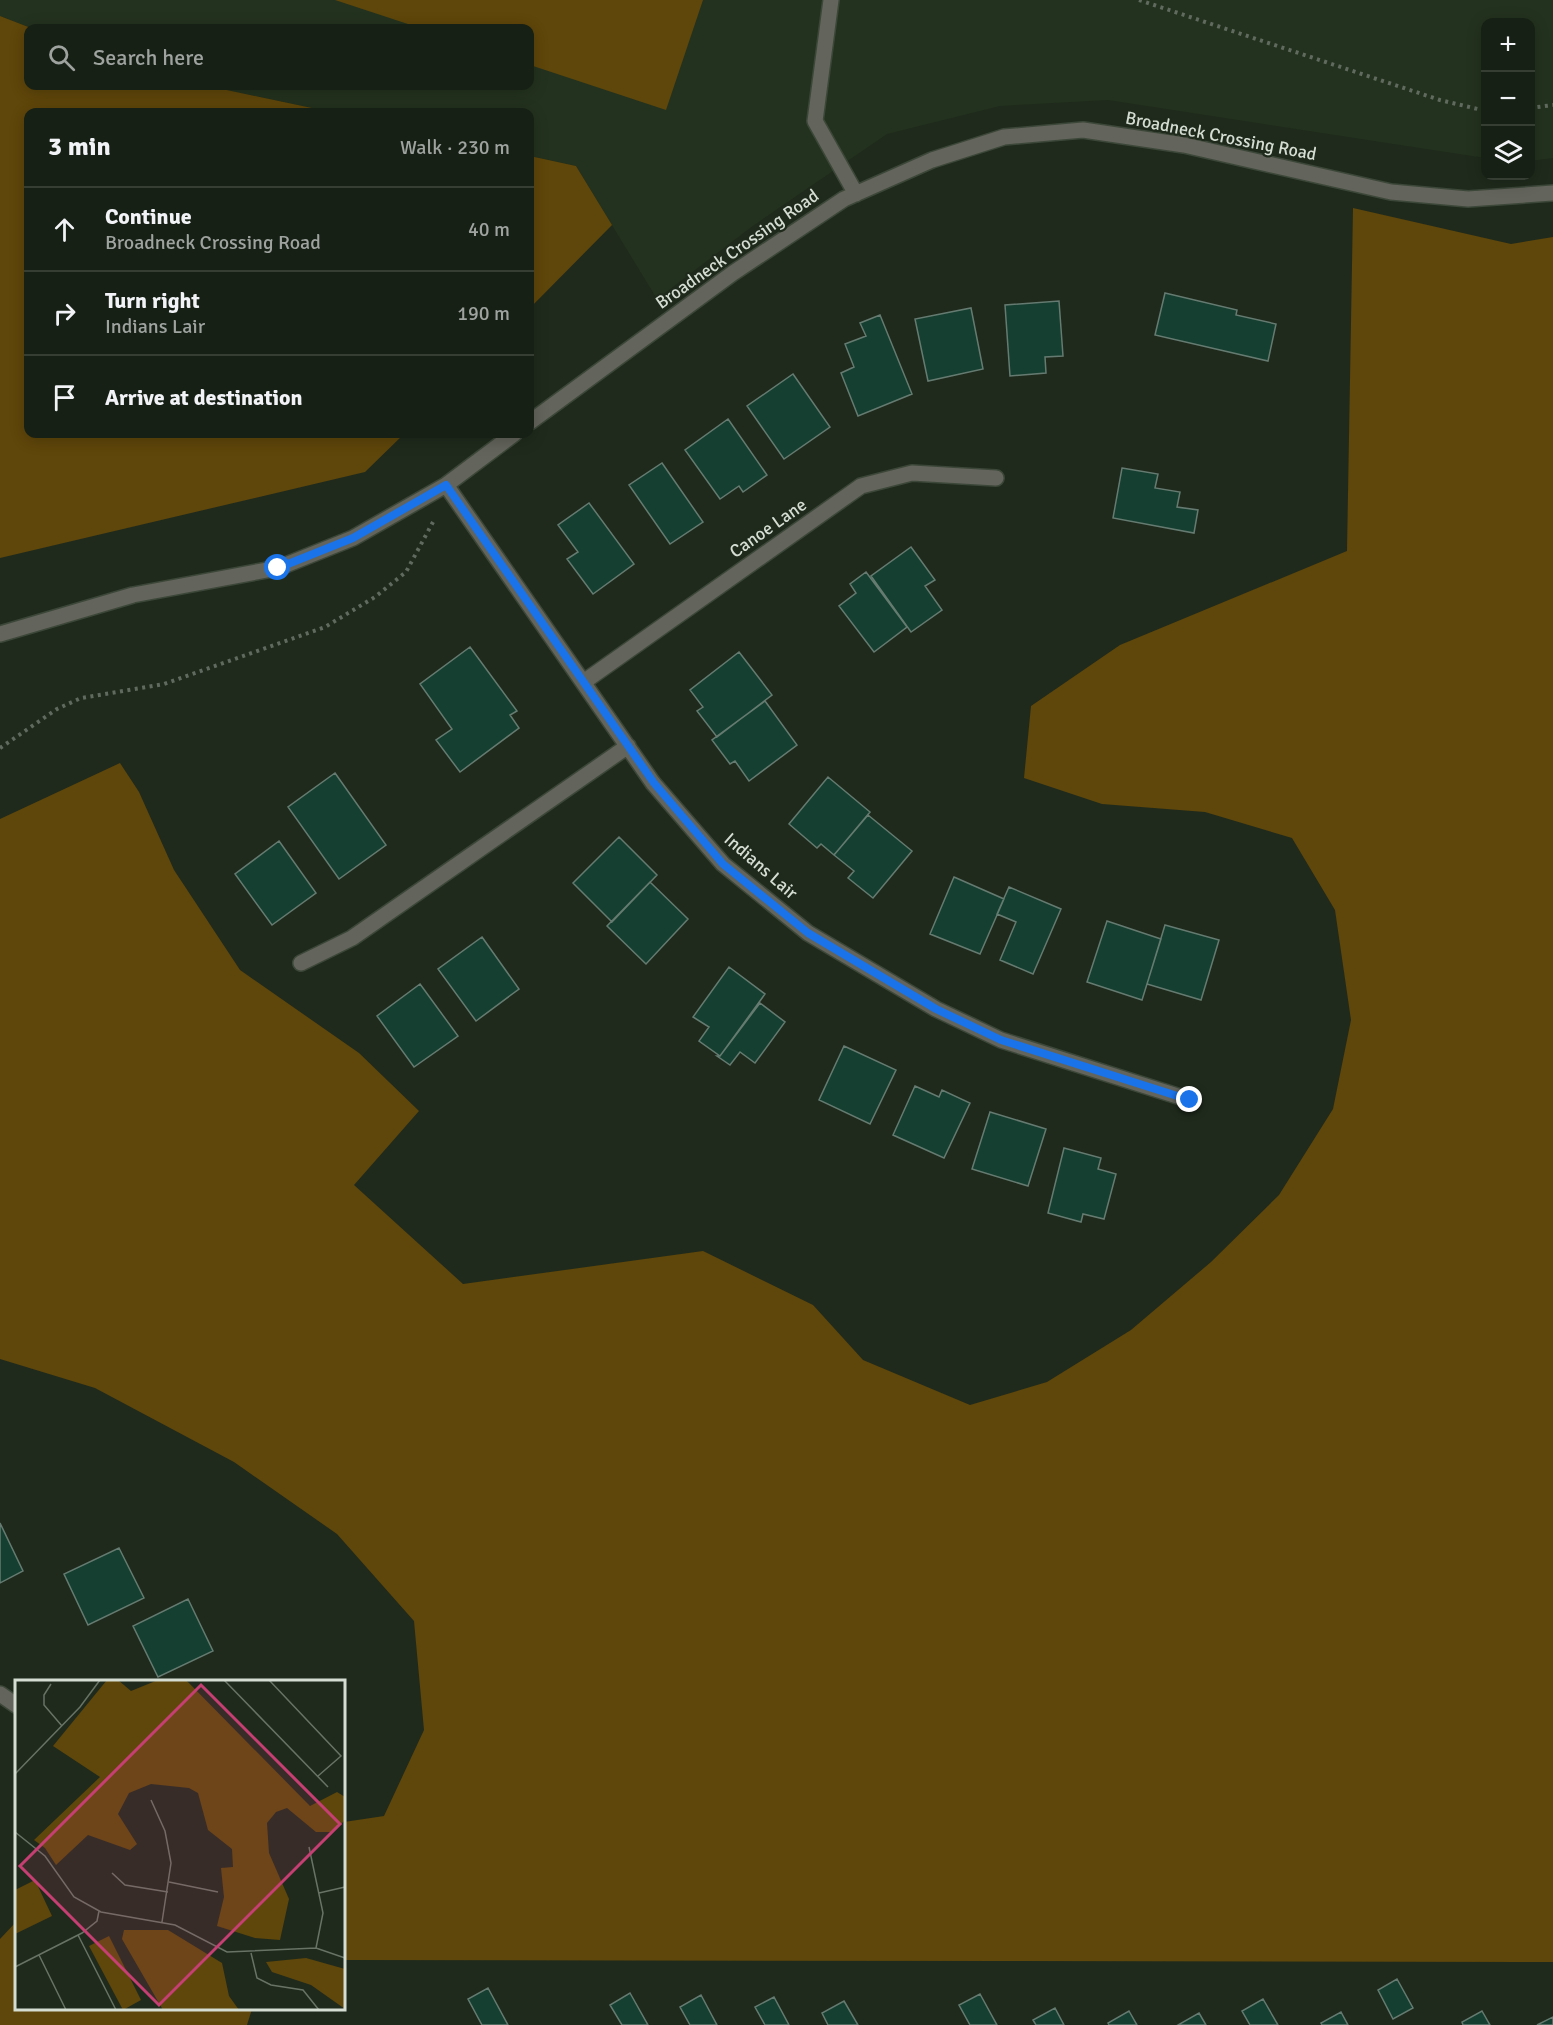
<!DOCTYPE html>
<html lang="en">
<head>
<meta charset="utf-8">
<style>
  body { margin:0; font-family:Signika,sans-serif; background:#242d22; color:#f1f3f6 }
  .controls { position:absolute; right:18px; top:18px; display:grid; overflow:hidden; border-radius:12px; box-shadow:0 3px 15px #0003 }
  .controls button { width:54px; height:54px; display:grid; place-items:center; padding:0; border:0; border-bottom:2px solid #363e34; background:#172015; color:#f1f3f6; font:30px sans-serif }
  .stop { position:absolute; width:18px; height:18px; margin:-14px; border:4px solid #1a73e8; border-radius:50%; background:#fff }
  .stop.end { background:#1a73e8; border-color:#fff; box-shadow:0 2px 6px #0008 }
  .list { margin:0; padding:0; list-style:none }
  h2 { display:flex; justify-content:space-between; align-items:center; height:78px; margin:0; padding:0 24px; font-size:26px }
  h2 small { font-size:20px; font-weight:400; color:#9ea3a0 }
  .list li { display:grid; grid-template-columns:39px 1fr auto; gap:18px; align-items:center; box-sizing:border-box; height:84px; padding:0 24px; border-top:2px solid #363e34 }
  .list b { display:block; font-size:22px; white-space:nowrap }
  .list p { margin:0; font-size:20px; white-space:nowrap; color:#9ea3a0 }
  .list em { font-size:20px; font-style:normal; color:#9ea3a0 }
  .icon { flex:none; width:33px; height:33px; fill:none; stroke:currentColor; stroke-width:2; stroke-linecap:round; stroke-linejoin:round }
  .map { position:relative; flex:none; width:1553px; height:2025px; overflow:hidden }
  .search { position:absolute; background:#172015; box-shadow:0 3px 15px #0003; left:24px; top:24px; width:510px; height:66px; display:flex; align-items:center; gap:15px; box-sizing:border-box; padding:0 21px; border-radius:12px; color:#9ea3a0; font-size:22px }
  .panel { position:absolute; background:#172015; box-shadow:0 3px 15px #0003; left:24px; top:108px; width:510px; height:330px; border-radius:12px }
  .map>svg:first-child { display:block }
  .built { fill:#23321e }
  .green { fill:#5f460a }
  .building { fill:#153f30; stroke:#657b71; stroke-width:1.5 }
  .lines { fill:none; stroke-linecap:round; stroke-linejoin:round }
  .minor-casing { stroke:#3c4739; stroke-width:18 }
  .path { stroke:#606a5e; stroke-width:4; stroke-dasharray:3 4.5; stroke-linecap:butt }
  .minor { stroke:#63645b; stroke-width:15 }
  .route { stroke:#1a73e8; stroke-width:8 }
  .labels { text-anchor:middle; stroke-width:4.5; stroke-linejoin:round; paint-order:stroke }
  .street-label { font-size:18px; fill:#d5ddd3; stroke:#1f2a1c }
  .inset-road { fill:none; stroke:#687265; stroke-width:1.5 }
  .view { fill:#c63f73; fill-opacity:0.15; stroke:#c63f73; stroke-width:3 }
  .inset-edge { fill:none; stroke:#d5ddd3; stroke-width:3 }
</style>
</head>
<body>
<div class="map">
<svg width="1553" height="2025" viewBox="0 0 1553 2025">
  <rect width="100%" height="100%" fill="#1f2a1c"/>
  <path class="built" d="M0,0H1553V158L1531,161L1530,22H1486L1485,158L1108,100L1000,106L887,134L754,225L657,299L576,166L530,156V112H331L208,86H530V28H31L0,16Z"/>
  <path class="green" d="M335,0H703L666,110L530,65V28H420Z
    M0,16L31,28H28V86H208L331,112H28V434H404L365,472L0,558Z
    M530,156L576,166L612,225L530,308Z
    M1353,208L1511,244L1553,237V1962L344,1960V1822L384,1816L424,1730L414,1621L337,1534L234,1462L95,1388L0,1359V819L120,763L139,792L174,870L240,970L359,1053L419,1111L354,1185L463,1284L703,1251L813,1305L863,1360L970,1405L1047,1382L1131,1330L1211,1262L1279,1195L1333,1109L1351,1020L1335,910L1292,838L1205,812L1102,804L1024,778L1031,706L1120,645L1347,551Z
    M16,1922V2008L252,2009L247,2025H0V1939Z"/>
  <path class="building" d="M1165,293L1237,310L1236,315L1276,324L1268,361L1155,335Z
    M1059,301L1063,356L1045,357L1046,373L1010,376L1005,305Z
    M971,308L983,369L928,381L915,319Z
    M880,315L912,394L858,416L841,373L854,367L845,344L866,336L860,323Z
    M793,374L830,427L784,459L747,406Z
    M728,419L767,475L743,492L739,486L720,499L685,450Z
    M662,463L703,522L670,544L629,485Z
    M1122,468L1158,474L1155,488L1180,492L1177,507L1198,510L1194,533L1113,518Z
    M589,503L634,564L593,594L567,559L578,552L558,525Z
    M911,547L935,580L925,586L942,610L911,632L871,576Z
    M866,572L907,627L874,652L839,606L856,593L850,584Z
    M470,647L517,711L510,715L519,728L460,772L436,740L452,729L420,684Z
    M739,652L772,695L717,737L697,711L703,707L690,690Z
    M765,701L797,745L749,781L735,761L730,764L712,740Z
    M335,773L386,845L339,879L288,807Z
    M828,777L870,812L834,855L821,844L817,848L789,824Z
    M868,815L912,851L873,898L848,878L854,871L834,855Z
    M619,837L657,875L612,922L573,883Z
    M279,841L316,893L272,925L235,874Z
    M954,877L1004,899L980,954L930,934Z
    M650,882L688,919L646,964L607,926Z
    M1009,887L1061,909L1033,974L1000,960L1016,922L997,914Z
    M1107,921L1161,939L1142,1000L1087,982Z
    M1165,925L1219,940L1201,1000L1147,984Z
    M482,937L519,989L476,1021L438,969Z
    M729,967L765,994L720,1056L699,1041L709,1027L693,1017Z
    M420,984L458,1036L414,1067L377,1016Z
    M760,1003L785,1022L755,1063L740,1052L730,1065L717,1056H720Z
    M844,1046L896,1070L870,1124L819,1100Z
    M915,1086L939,1097L942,1090L970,1103L944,1158L893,1135Z
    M990,1112L1046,1129L1028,1186L972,1169Z
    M1064,1148L1101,1158L1098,1169L1116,1174L1104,1219L1083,1214L1081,1222L1048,1213Z
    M0,1523L23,1571L0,1583Z
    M119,1548L144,1598L88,1625L64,1574Z
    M188,1599L213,1651L158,1677L133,1626Z
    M1397,1979L1413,2008L1393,2019L1378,1990Z
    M488,1988L508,2025H482L468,1999Z
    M630,1993L648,2025H622L610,2005Z
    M980,1994L997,2025H970L959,2005Z
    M701,1995L717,2025H690L680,2007Z
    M774,1997L789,2025H765L755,2007Z
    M1263,1999L1278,2025H1250L1242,2011Z
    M844,2001L858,2025H828L822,2013Z
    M1055,2008L1064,2025H1036L1033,2020Z
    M1129,2011L1137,2025H1109L1108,2023Z
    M1482,2011L1490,2025H1463L1462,2022Z
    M1341,2012L1348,2025H1322L1321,2023Z
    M1199,2013L1206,2025H1178Z
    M1553,2017V2025H1537Z"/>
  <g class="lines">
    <defs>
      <path id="minor" d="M831,0L815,121L856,194
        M530,422L733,273L844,199L932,160L1004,137L1083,130L1184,145L1391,192L1468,199L1553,193
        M446,485L653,783L723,864L808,933L936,1009L1001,1040L1190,1100
        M0,634L133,595L278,568L353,538L446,485L514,434
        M585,681L861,486L912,473L996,478
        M301,963L352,938L628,746
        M0,1694L16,1705"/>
    </defs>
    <use href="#minor" class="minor-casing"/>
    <path class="path" d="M1139,0L1440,100L1486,111
      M1530,108L1553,105
      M0,748L57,709L81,698L164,684L325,627L375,597L406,572L433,522"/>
    <use href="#minor" class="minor"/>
  </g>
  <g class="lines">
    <path class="route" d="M278,568L353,538L446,485L654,783L723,864L808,933L936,1009L1001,1040L1190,1100"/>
  </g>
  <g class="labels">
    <g class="street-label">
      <text transform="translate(1221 136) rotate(11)" y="6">Broadneck Crossing Road</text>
      <text transform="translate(737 249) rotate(-35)" y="6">Broadneck Crossing Road</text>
      <text transform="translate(768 528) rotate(-35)" y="6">Canoe Lane</text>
      <text transform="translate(761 866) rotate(41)" y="6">Indians Lair</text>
    </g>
  </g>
  <g transform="translate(15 1680)">
    <rect width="330" height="330" fill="#1f2a1c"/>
    <path d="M92,0H103L116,11L143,0H171L295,126L322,112L330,117V140L318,152H301L272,128L261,132L252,143L254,173L274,219L265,260L240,258L202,246L209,217L206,188L218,187L217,169L193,150L183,113L174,108L136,104L114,113L103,134L122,164L115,170L73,155L41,185L30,168L19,160L85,97L38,66ZM20,200L37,236L0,254V210ZM109,250H153L207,283L214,316L224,330H148L107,259ZM94,256L126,320L108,330L74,266ZM291,278L330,289V329L296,305L257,292L251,282Z" fill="#5f460a"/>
    <path class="inset-road" d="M209,0L313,107M254,0L326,76L303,96M36,4L29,15V25L47,46M0,94L65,27L85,0M136,120L150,151L156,183L147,242M0,152L30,176L59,217L86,232L160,245L212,272L301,268L330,278M294,167L308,233L301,268M97,193L110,205L153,212M154,202L203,212M304,213L330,207M63,255L101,330M236,273L242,298L256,305L288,310L304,330M24,275L51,330M0,287L67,253L82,241L84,231"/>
    <path class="view" d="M186,5L325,144L144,325L5,186Z"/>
    <rect width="330" height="330" class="inset-edge"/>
  </g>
</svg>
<div class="controls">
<button>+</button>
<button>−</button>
<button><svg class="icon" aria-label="layers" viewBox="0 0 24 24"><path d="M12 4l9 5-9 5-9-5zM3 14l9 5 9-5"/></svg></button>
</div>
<div class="stop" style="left:278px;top:568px"></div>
<div class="stop end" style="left:1190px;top:1100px"></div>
<div class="search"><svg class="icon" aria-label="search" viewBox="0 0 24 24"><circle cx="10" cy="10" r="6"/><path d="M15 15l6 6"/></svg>Search here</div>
<section class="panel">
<h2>3 min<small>Walk · 230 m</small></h2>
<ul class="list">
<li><svg class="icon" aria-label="ahead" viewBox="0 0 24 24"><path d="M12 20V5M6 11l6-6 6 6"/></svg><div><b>Continue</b><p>Broadneck Crossing Road</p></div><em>40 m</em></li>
<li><svg class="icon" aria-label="right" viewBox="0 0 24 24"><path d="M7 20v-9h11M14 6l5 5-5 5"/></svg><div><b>Turn right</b><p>Indians Lair</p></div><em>190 m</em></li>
<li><svg class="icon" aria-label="arrive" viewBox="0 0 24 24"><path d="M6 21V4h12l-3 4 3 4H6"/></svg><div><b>Arrive at destination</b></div></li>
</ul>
</section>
</div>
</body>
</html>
